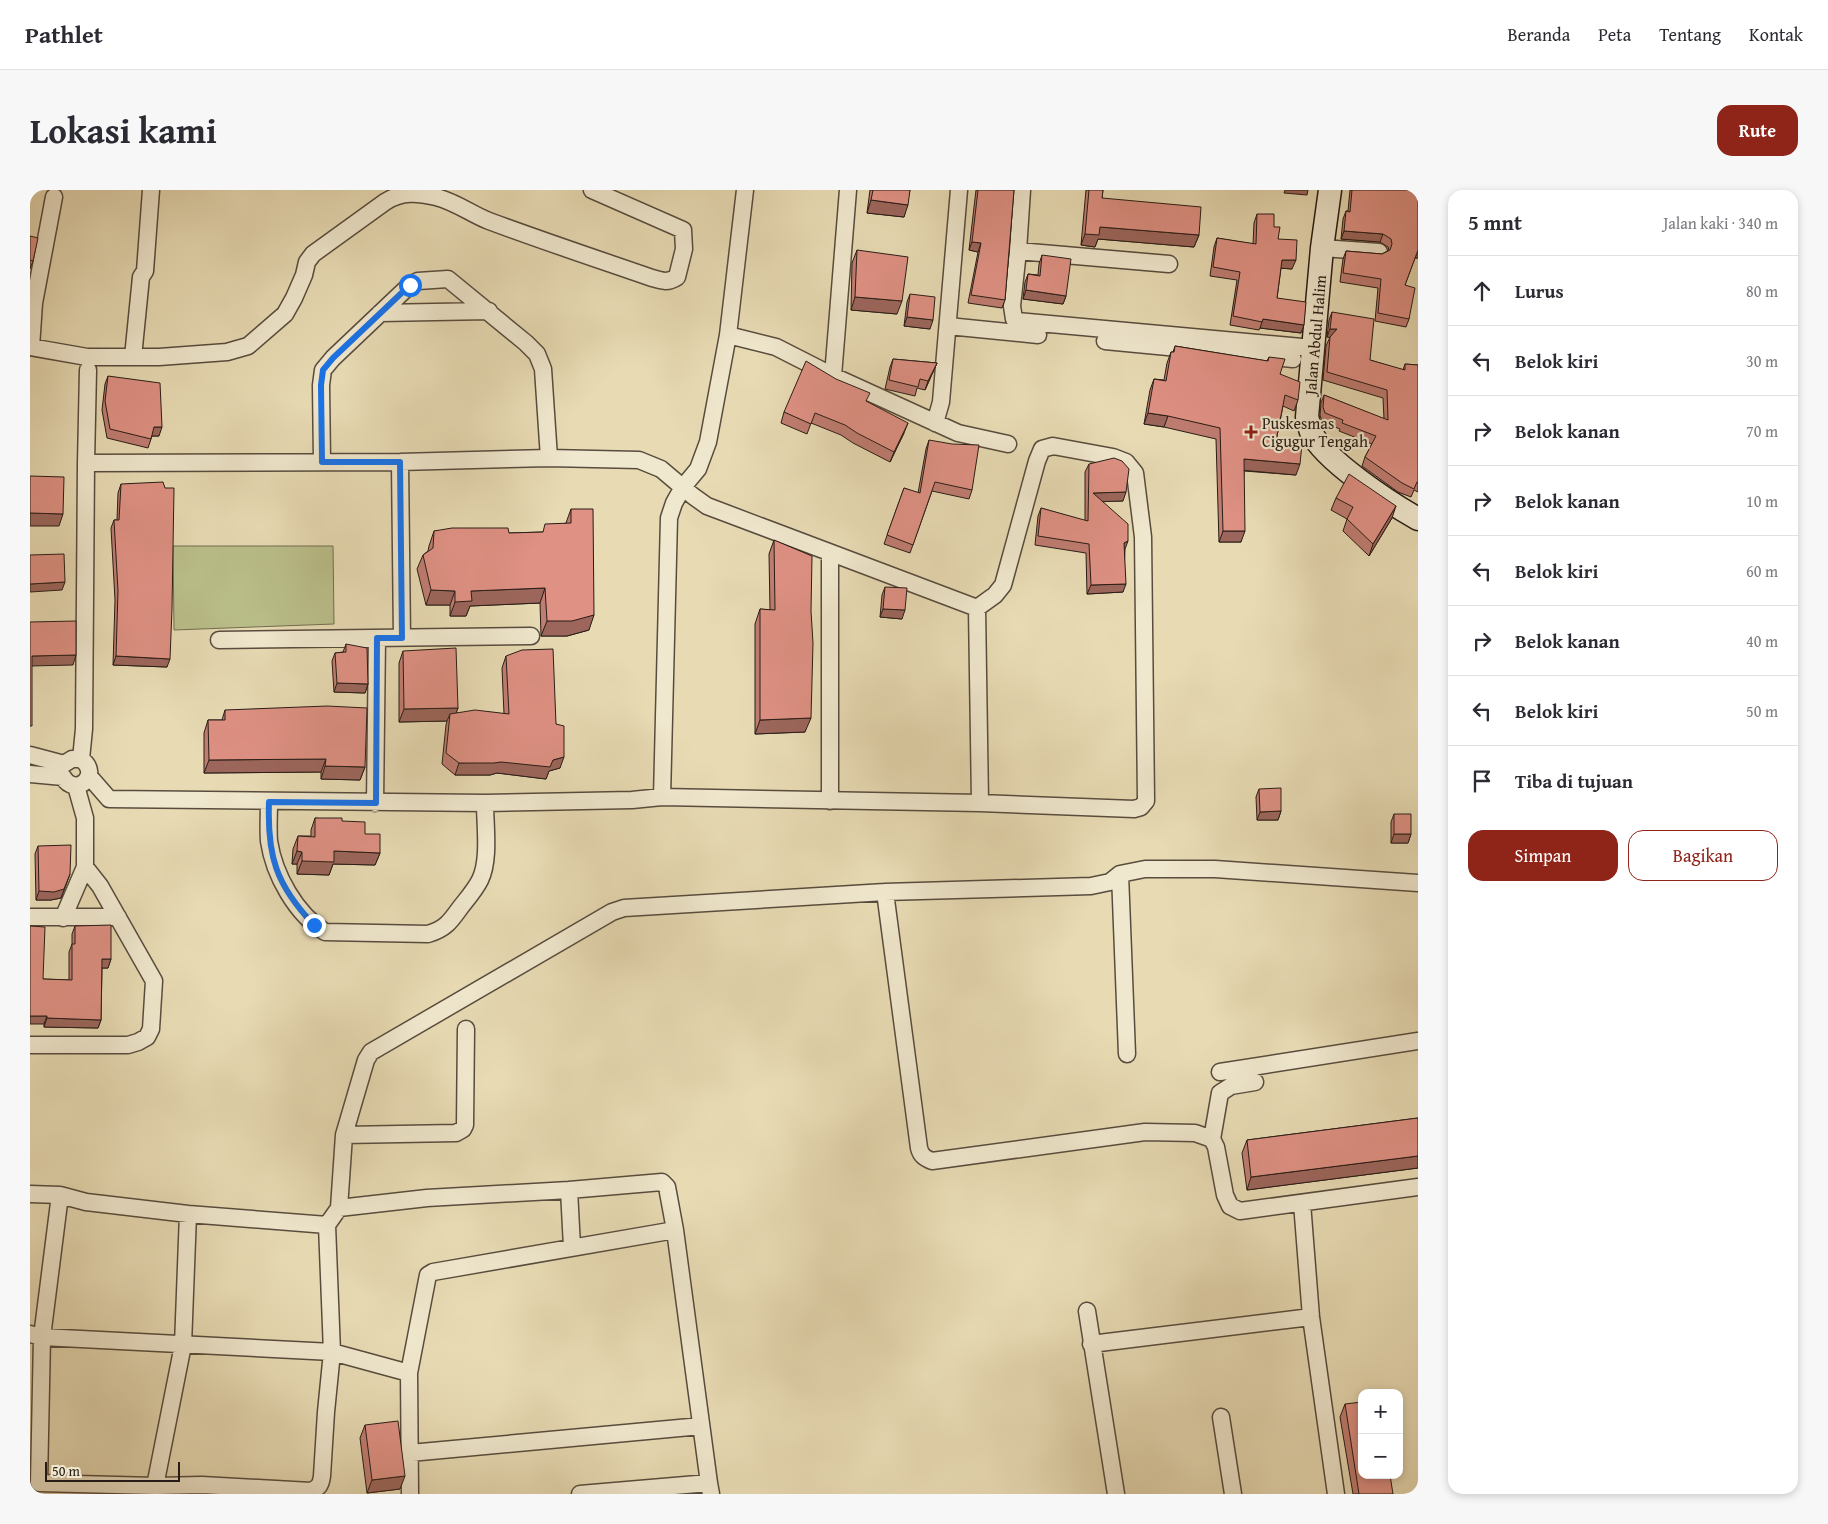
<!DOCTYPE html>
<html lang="id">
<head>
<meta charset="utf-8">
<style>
  body { margin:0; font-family:"Gentium Book Plus",serif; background:#f7f7f7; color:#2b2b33 }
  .controls { position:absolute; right:15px; bottom:15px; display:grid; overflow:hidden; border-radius:10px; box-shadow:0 2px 8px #0003 }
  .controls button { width:45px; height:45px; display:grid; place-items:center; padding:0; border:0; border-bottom:1px solid #e1e1e2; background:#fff; color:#2b2b33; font:25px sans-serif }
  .scale { position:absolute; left:15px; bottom:12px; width:135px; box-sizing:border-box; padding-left:5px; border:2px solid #281c16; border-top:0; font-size:14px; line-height:18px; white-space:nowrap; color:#281c16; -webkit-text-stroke:4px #f0e8ce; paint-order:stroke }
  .stop { position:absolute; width:15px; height:15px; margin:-11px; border:4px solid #1a73e8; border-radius:50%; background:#fff }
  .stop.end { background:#1a73e8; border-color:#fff; box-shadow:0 1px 5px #0008 }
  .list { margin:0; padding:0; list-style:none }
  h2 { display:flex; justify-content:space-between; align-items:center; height:65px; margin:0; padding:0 20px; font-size:21px }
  h2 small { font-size:16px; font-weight:400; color:#7c7c81 }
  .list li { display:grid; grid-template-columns:32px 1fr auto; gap:15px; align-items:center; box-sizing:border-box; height:70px; padding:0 20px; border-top:1px solid #e1e1e2 }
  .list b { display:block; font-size:19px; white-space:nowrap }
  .list em { font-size:16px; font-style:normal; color:#7c7c81 }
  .actions { display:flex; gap:10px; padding:15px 20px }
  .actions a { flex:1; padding:11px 0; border:1px solid #8f2418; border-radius:15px; text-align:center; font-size:18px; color:#8f2418 }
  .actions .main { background:#8f2418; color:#fff }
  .icon { flex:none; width:28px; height:28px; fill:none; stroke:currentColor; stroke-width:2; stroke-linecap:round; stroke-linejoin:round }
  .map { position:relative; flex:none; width:1388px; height:1304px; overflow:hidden; border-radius:15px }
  header { display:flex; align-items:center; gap:30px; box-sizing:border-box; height:70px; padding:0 25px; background:#fff; border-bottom:1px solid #e1e1e2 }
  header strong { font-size:24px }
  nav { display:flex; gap:28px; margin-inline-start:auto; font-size:18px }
  .intro { display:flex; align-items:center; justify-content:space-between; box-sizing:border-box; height:120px; padding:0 30px }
  h1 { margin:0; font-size:35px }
  .button { padding:12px 22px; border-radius:15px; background:#8f2418; color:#fff; font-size:18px; font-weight:700 }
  main { display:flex; gap:30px; padding:0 30px }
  aside { flex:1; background:#fff; border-radius:15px; box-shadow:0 2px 8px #0003 }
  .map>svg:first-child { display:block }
  .green { fill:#babf8a; stroke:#716e50 }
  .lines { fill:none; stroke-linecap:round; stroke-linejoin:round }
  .street-casing { stroke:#584c3e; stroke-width:19 }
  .secondary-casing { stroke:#281c16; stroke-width:25 }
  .street { stroke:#f0e8ce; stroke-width:16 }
  .secondary { stroke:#f0e8ce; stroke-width:22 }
  .wall { fill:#c07d72; stroke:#281c16 }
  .shaded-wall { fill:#9c665c; stroke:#281c16 }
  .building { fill:#df9184; stroke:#281c16 }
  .route { stroke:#1a73e8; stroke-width:6 }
  .poi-dot { fill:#8f2418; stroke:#f0e8ce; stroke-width:2 }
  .labels { text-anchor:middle; stroke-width:4.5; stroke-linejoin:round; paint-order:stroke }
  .street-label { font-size:16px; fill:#281c16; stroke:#f0e8ce }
  .poi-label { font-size:16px; fill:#281c16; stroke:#f0e8ce; text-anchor:start }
</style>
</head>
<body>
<header>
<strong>Pathlet</strong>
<nav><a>Beranda</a><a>Peta</a><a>Tentang</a><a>Kontak</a></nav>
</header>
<div class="intro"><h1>Lokasi kami</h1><a class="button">Rute</a></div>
<main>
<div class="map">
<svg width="1388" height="1304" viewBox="0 0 1388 1304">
  <rect width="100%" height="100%" fill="#e8dbb4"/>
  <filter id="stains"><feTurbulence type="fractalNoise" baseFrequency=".004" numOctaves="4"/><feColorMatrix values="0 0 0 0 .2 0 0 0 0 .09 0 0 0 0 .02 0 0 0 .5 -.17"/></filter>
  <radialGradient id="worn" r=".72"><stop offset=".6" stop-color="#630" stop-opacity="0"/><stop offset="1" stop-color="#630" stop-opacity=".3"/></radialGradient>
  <path class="green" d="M143,356H303L304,434L144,440Z"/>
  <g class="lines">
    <defs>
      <path id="street" d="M992,0L988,61L982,116L984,129L987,131L1283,158
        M1292,58L1349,62
        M988,61L1139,74
        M350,123L459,121
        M918,136L1008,145
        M698,145L746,157L803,186L928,243L978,254
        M1075,151L1263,169
        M0,157L57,167H129L197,162L218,156L255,124L264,108L274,85L277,72L283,64L355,12C372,1 388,3 406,7C426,12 441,24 459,31C513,51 567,69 622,88C632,91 638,93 647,87L654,59L653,40L562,0
        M1,157L4,113L24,7
        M103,167L111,87L115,81L121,0
        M803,186L818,0
        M905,233L911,212L929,0
        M292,272L291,195L293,180L303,168L380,95L388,91L418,89L496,153L507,164L513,179L519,268
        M370,272L372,448
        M56,273L370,272L519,268L609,270L631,279L663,306L677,316L947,418L965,405L973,395L1007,271L1012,259L1023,256L1083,267L1096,272L1105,283L1113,347L1116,611L1111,617L1104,619L950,613L632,607L602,610L455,613L79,609L59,586
        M800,363V611
        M947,418L950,613
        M189,450L501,446
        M0,565L34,574L42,569H51C73,585 45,608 33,587L0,584
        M51,569L54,539L56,273L58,180
        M632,607L639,328L644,313L653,297L668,279L678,252L698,145L715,0
        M239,612C239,625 238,638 239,651C244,685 266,724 295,742L398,744C415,739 420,732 430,718C437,709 445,700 450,690C460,670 455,636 455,613
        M345,613L347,448
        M1090,684L1097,864
        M855,702L889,958C891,966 895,968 902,971L1115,942L1165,943L1182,949
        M0,727H88
        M33,728L55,677
        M0,855H98L108,852L117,847L121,839L124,791L70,696L55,677V628L46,596
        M1190,882L1388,851
        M1225,892L1201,896L1190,903L1182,949L1186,957L1195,1005L1200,1016L1210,1021L1388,997
        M314,945L336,870L341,862L582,722L594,718L855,702L1061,696L1080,692L1090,684L1115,679H1185L1388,693
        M539,1000L632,992L637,997L645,1040L679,1293
        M0,1004L30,1005
        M1272,1013L1281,1127L1306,1304
        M309,1018L397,1008L539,1000L542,1057
        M297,1035L158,1024L56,1012L30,1005L12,1147L9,1293L125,1296L172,1295L281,1301C289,1298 291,1294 292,1286L296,1222L302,1162L297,1035L309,1018L314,945L426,943L433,939L435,935L436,839
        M1057,1121L1086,1304
        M0,1144L12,1147L302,1162L379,1183L380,1304
        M1061,1154L1281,1127
        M379,1183L397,1090L398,1085L403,1082L645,1040
        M1191,1227L1203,1304
        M380,1263L671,1236
        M125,1296L153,1155L158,1024
        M550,1304L679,1293L681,1304"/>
      <path id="secondary" d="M1300,0L1292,58L1277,227C1279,232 1279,237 1281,242C1294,270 1360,313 1388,329"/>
    </defs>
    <use href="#street" class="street-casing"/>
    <use href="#secondary" class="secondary-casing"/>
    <use href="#street" class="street"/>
    <use href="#secondary" class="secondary"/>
  </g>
  <path class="wall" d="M840,0H880L874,27L837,23Z
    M946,0H984L975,110L972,118L938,113L948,62L939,60Z
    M1056,0H1073L1072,8L1169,45L1164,57L1068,49L1065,57L1051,55Z
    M1320,0H1388V68H1385L1375,95L1379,129L1376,137L1345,131L1348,98L1310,92L1313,69L1316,61L1352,64L1359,60L1358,57L1350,52L1311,49L1313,29L1316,21H1318Z
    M1227,24L1244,37L1248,49L1262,79L1251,78L1247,108L1271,143L1230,138L1229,140L1200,135L1207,90L1180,86L1184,57L1187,48L1223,54L1224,33Z
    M0,46L3,71L0,79Z
    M827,60L867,124L821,120L822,73Z
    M1012,65L1036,106L1033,114L993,109L995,92L998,84L1008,85L1009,74Z
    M880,104L900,139L874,136L877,112Z
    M1302,122L1340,170L1373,180L1375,174L1388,175V302L1384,300L1381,307L1368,302L1332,276L1335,267L1342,254L1309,241L1310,239L1292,232L1290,225L1291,213L1294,205L1354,229L1353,208L1293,190L1296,156L1300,147H1297L1299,130Z
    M1145,156L1237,171L1239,167L1268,210L1264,221L1253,216L1246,251L1266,285L1214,281L1211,352H1189L1186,249L1134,237L1114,234L1120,200L1124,189L1134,190L1137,173L1141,162H1143Z
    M863,169L907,173L895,200L887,198L885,206L855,199L860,177Z
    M78,186L129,246H122L118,258L77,248L72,220L75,194Z
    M837,212L874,243L860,272L823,253L811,245L781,233L777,244L751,233L754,222Z
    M899,250L942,300L939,309L902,301L880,363L854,354L874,298L888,303L896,259Z
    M1059,274L1093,311H1072L1095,359V360L1093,402L1057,404L1056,363L1005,355L1008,326L1011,318L1055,331V282Z
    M91,294L137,477L83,475L85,410L81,338L84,330H87L88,303Z
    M1306,308L1362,328L1339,366L1313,341L1317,329L1301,320Z
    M541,319L559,440L537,446H511L510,413L440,416L436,426H420V415H396L387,379L393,365L398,361L399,356L404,341L479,343L513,342L536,333Z
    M744,350L775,542L725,544V434L730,419L740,420L739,364Z
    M855,397L872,429L850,427L852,405Z
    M316,454L338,494L335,503L304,502L302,471L305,463L313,462Z
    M373,461L428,518L426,523L474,524L472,478L476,466L526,534L530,578L519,581L516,589L467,583L460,585H425L412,574L416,535L417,531L369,532V473Z
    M195,520L335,577L330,590L291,589V582L174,583V543L178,530H192Z
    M1229,599L1251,621L1248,630H1227L1226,607Z
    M1364,624L1381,644L1378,653H1361V632Z
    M285,628L312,631L335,644L350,663L345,675L303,674L299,685L267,684V674H262L263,659L268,646H281V640Z
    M8,656L40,684L31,708L21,710H6L5,664Z
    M45,736L81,769L78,778H72L71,830L68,838L14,837L13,789L39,790V762L42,754V744Z
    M1388,928V978L1217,1000L1212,963L1217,950Z
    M1315,1214L1363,1304H1323L1310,1227Z
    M335,1235L370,1299L337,1303L330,1248Z"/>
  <path class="shaded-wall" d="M1255,0H1278L1277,5L1254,3Z
    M841,10L878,15L874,27L837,23Z
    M1070,37L1169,45L1164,57L1068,49L1065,57L1051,55L1055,44Z
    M1314,41L1353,44L1350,52L1311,49Z
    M942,52L951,53L948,62L939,60Z
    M1388,60V68H1385Z
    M1252,70H1266L1262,79L1249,78Z
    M996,100L1036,106L1033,114L993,109Z
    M825,107L872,111L867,124L821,120Z
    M877,127L903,130L900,139L874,136Z
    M1233,129L1274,135L1271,143L1230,138Z
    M1300,139H1307L1304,148L1297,147Z
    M907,173L895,200L898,191Z
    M1118,223L1138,226L1134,237L1114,234Z
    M878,233L874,243L860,272L864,262Z
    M124,237H132L129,246H120Z
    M1214,269L1270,274L1266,285L1210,280Z
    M1096,302L1093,311L1060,312L1063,303Z
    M1366,316L1362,328L1339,366L1343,354Z
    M0,323L33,324L29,336H0Z
    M1193,341H1215L1211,352H1189Z
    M1098,351L1095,359L1091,362L1094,353Z
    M35,392L32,400L0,402V394Z
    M1096,394L1093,402L1057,404L1061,395Z
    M515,398L510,413L440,416L436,426H420L425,412L441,401Z
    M401,400L425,401L420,415H396Z
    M853,419L875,420L872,429L850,427Z
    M564,425L559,440L537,446H511L517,431Z
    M46,465L43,475L0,476L2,466Z
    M86,466L140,469L137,477L83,475Z
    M307,493L338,494L335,503L304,502Z
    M428,518L423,531L420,524L417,531L369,532L374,519Z
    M781,528L775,542L725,544L730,530Z
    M534,567L530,578L519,581L516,589L467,583L460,585H425L429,573L523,570Z
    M296,569L291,582L174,583L179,570Z
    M295,576L335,577L330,590L291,589Z
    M1251,621L1248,630H1227L1230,622Z
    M1364,644H1381L1378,653H1361Z
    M267,661L272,662L267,674H262Z
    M304,661L350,663L345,675L303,674L299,685L267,684L272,671Z
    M40,684L31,708L21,710H6L9,701Z
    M72,769H81L78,778H69Z
    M0,826H17L14,834H0Z
    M17,828L71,830L68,838L14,837Z
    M1388,966V978L1217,1000L1221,987Z
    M375,1286L370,1299L337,1303L342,1290Z"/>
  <path class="building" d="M843,0H880L878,15L841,10Z
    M948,0H984L975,110L941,105L951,53L942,52Z
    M1059,0H1073L1072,8L1171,17L1169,45L1070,37L1069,45L1055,44Z
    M1322,0H1388V60L1375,95L1385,98L1379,129L1348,123L1351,89L1313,83L1316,61L1352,64L1360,60L1362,54L1361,49L1353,44L1314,41L1316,21L1320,22Z
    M1227,24H1244V37H1250L1248,49L1267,50L1266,70H1252L1247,108L1276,112L1274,135L1233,129L1232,132L1203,126L1210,82L1183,77L1187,48L1226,54Z
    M0,46L8,48L3,71L0,70Z
    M827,60L878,67L872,111L825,107Z
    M1012,65L1041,69L1036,106L996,100L998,84L1010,86Z
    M880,104L905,107L903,130L877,127Z
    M1302,122L1344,129L1340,170L1375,180V174L1388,175V292H1387L1384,299L1372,293L1335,267L1346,246L1312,233L1313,230L1295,223L1293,217L1294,205L1358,230L1357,200L1297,182L1300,147L1307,139H1300Z
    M1145,156L1238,171L1239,167L1255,169L1250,184L1270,192L1268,210L1255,205L1246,251L1272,254L1270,274L1214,269L1215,341H1193L1190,238L1138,226L1118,223L1124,189L1136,191L1141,162H1144Z
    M863,169L907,173L898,191L890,189L888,197L859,190Z
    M776,171L806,189L840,203L836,211L878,233L864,262L827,243L815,235L785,223L781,234L754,222Z
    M78,186L130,193L132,237H124L121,249L80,239L75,211Z
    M899,250L922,254L949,255L942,300L905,292L883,355L857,345L874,298L890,303Z
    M1084,268L1092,271L1099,279L1096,302L1063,303L1098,334V351L1094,353L1096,394L1061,395L1059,354L1008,346L1011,318L1058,331L1059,274Z
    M1319,284L1366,316L1343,354L1317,329L1323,317L1306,308Z
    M0,286L34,287L33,324L0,323Z
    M133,292L135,298H144L142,419L140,469L86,466L88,401L84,330H89L91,294Z
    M541,319H563L564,425L542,431H517L515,398L441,401L442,411L425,412V401L401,400L393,365L403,358L404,341L422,338H478L479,343L513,342L515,334L541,333Z
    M744,350L782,366L781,421L783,453L781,528L730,530V419L745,420Z
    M34,364L35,392L0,394V365Z
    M855,397L877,398L875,420L853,419Z
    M46,431V465L2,466V536H0V432Z
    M316,454L337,458L338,494L307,493L305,463L316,462Z
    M426,458L428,518L374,519L373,461Z
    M523,459L526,534L534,536V567L523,570L520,577L471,572L464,573H429L416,563L420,524L445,520L479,524L476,466L492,460Z
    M297,516L337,518L335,577L295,576L296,569L179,570L178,530H195V520Z
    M1251,598V621L1230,622L1229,599Z
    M1364,624H1381V644H1364Z
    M285,628H312V631L335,632V644H350V663L304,661V672L272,671V662L267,661L268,646L285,647Z
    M41,655L40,684L34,699L24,702L9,701L8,656Z
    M81,735V769H72L71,830L17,828V826H0V736L15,737L13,789L42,790V754H45V736Z
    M1388,928V966L1221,987L1217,950Z
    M1332,1212V1285H1360L1363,1304H1329L1315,1214Z
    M368,1231L375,1286L342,1290L335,1235Z"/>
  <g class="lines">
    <path class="route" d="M284,735C246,695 237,666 239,612L346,613L347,448H372L370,272H292L291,195L293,180L303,168L380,95"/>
  </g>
  <path class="poi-dot" d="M1218.5 234.5h5v5h5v5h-5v5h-5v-5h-5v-5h5z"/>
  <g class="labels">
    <g class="street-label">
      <text transform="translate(1285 145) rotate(-85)" y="6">Jalan Abdul Halim</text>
    </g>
    <g class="poi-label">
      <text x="1232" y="239">Puskesmas<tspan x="1232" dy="18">Cigugur Tengah</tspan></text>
    </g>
  </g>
  <rect width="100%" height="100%" filter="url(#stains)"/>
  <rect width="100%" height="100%" fill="url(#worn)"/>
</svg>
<div class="controls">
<button>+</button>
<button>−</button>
</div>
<div class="scale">50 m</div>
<div class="stop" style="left:380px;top:95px"></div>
<div class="stop end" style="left:284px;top:735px"></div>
</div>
<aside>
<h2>5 mnt<small>Jalan kaki · 340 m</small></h2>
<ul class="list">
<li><svg class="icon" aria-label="ahead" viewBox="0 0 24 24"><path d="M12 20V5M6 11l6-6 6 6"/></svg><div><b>Lurus</b></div><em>80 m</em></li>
<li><svg class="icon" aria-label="left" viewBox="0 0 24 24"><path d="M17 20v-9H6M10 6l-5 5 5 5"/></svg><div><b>Belok kiri</b></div><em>30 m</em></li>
<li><svg class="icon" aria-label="right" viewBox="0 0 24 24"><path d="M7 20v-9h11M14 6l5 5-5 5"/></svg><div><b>Belok kanan</b></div><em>70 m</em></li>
<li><svg class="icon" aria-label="right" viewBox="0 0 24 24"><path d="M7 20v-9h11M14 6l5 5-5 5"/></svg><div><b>Belok kanan</b></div><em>10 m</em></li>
<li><svg class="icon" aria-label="left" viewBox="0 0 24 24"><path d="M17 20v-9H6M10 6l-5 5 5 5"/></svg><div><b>Belok kiri</b></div><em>60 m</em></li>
<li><svg class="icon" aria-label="right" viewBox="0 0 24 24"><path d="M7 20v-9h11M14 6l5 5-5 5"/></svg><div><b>Belok kanan</b></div><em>40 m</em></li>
<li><svg class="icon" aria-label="left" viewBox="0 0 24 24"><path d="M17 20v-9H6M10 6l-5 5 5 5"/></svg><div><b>Belok kiri</b></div><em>50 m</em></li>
<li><svg class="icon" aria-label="arrive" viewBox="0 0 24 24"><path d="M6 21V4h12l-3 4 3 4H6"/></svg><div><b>Tiba di tujuan</b></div></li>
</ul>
<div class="actions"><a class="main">Simpan</a><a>Bagikan</a></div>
</aside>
</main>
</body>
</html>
